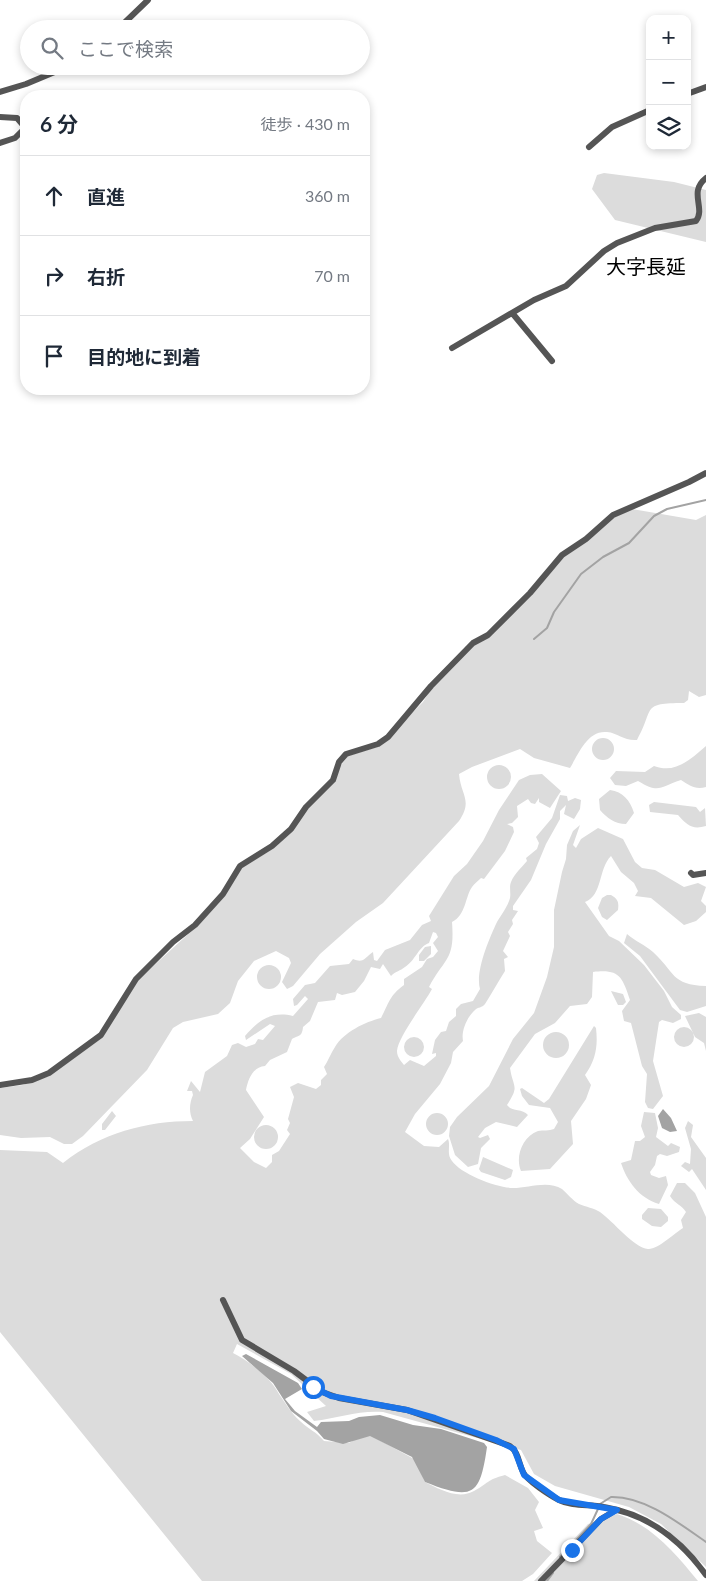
<!DOCTYPE html>
<html lang="ja">
<head>
<meta charset="utf-8">
<style>
  body { margin:0; font-family:Lato,"Noto Sans JP",sans-serif; background:#f6f6f7; color:#1f2937 }
  .controls { position:absolute; right:15px; top:15px; display:grid; overflow:hidden; border-radius:10px; box-shadow:0 2px 8px #0003 }
  .controls button { width:45px; height:45px; display:grid; place-items:center; padding:0; border:0; border-bottom:1px solid #e0e1e3; background:#fff; color:#1f2937; font:25px sans-serif }
  .stop { position:absolute; width:15px; height:15px; margin:-11px; border:4px solid #1a73e8; border-radius:50%; background:#fff }
  .stop.end { background:#1a73e8; border-color:#fff; box-shadow:0 1px 5px #0008 }
  .list { margin:0; padding:0; list-style:none }
  h2 { display:flex; justify-content:space-between; align-items:center; height:65px; margin:0; padding:0 20px; font-size:21px }
  h2 small { font-size:16px; font-weight:400; color:#747a83 }
  .list li { display:grid; grid-template-columns:32px 1fr auto; gap:15px; align-items:center; box-sizing:border-box; height:80px; padding:0 20px; border-top:1px solid #e0e1e3 }
  .list b { display:block; font-size:19px; white-space:nowrap }
  .list em { font-size:16px; font-style:normal; color:#747a83 }
  .icon { flex:none; width:28px; height:28px; fill:none; stroke:currentColor; stroke-width:2; stroke-linecap:round; stroke-linejoin:round }
  .map { position:relative; flex:none; width:706px; height:1581px; overflow:hidden }
  .search { position:absolute; background:#fff; box-shadow:0 2px 8px #0003; left:20px; top:20px; width:350px; height:55px; display:flex; align-items:center; gap:12px; box-sizing:border-box; padding:0 18px; border-radius:28px; color:#747a83; font-size:19px }
  .panel { position:absolute; background:#fff; box-shadow:0 2px 8px #0003; left:20px; top:90px; width:350px; height:305px; border-radius:20px }
  .map>svg:first-child { display:block }
  .green { fill:#dcdcdc; fill-rule:evenodd }
  .water { fill:#a3a3a3 }
  .lines { fill:none; stroke-linecap:round; stroke-linejoin:round }
  .stream { stroke:#a3a3a3; stroke-width:2 }
  .street { stroke:#555; stroke-width:6 }
  .route { stroke:#1a73e8; stroke-width:6 }
  .labels { text-anchor:middle; stroke-width:5; stroke-linejoin:round; paint-order:stroke }
  .quarter-label { font-size:20px; fill:#000; stroke:#fff }
</style>
</head>
<body>
<div class="map">
<svg width="706" height="1581" viewBox="0 0 706 1581">
  <rect width="100%" height="100%" fill="#fff"/>
  <path class="green" d="M604,173L674,182L706,190V242L615,220L592,189L597,175Z
    M632,509L696,520L706,515V695L699,697L689,691L688,700L684,703C640,703 655,708 637,740C624,741 618,733 607,732C587,730 578,755 570,768L534,758L520,749L472,767L459,774C461,796 473,800 459,821L383,903L356,922L320,954L293,986L287,989L282,982L291,963L289,958L276,951L254,961L238,981L230,1003L218,1014L183,1022L173,1028L147,1070L83,1136L72,1144H64L50,1137L21,1138L0,1135V1088L23,1085L49,1076L99,1040L139,979L196,927L240,869L269,851L308,808L348,756L377,747L423,702L431,689L456,663L564,556L615,517Z
    M592 749a11 11 0 1 1 22 0a11 11 0 1 1-22 0Z
    M706,746V787C695,790 689,785 681,780C659,787 660,794 638,781L626,786L615,785L610,778L616,771L645,772L654,766C675,774 690,760 706,746Z
    M487 777a12 12 0 1 1 24 0a12 12 0 1 1-24 0Z
    M542,774L561,791L550,808L539,802V798L535,804L531,803L528,799L517,806L518,817L512,823L507,824L513,827L514,832L505,851L484,879L481,878C478,881 474,884 472,887C465,897 466,915 452,922C455,961 445,957 429,987L432,989C424,1004 398,1037 397,1051C397,1057 401,1061 404,1065L410,1060L424,1066L436,1056V1053L432,1054L435,1040L441,1032L446,1031L449,1022L456,1016V1009L461,1004L473,1001L480,989C475,972 489,939 497,922C501,915 508,906 510,898C511,893 509,887 511,882C514,874 522,867 527,861L526,858L537,849L539,843L536,837L552,818L560,795L567,796L568,801L575,798L581,800L580,809L574,819L564,814L566,805L560,811V819L546,844L531,880L513,906V910L518,911L512,920L513,924L508,932L510,936L503,951L508,957L504,959L505,971C498,982 492,993 485,1004C482,1008 478,1007 475,1010C467,1017 461,1031 463,1041L453,1052L451,1063L440,1084L415,1114L405,1132L424,1146L439,1147L448,1139C451,1146 446,1154 452,1161C461,1174 497,1188 513,1188C528,1188 548,1180 562,1189C568,1194 572,1200 579,1204C586,1207 594,1208 600,1212C613,1221 634,1248 648,1249C657,1250 675,1233 683,1228L681,1220L686,1212C682,1205 675,1204 670,1196L677,1183H685L695,1193L706,1217V1567L661,1524L629,1507L555,1486L534,1474L521,1450L383,1412C360,1410 337,1418 314,1421L307,1412L326,1406L291,1374L237,1344L233,1353C249,1361 270,1377 279,1394C286,1404 291,1413 300,1421C308,1429 317,1432 324,1441L349,1443L363,1435H370L414,1459L425,1482C439,1489 458,1500 474,1491C489,1483 486,1480 505,1475L528,1488L539,1502L535,1510L543,1528L534,1531L537,1541L552,1553L533,1574L522,1581H202L0,1332V1150L47,1152L63,1163C101,1133 146,1121 193,1121C189,1113 189,1104 193,1095L192,1091H187L191,1081L200,1092L205,1072L227,1056L232,1045L238,1043L246,1047L255,1044L258,1039L263,1040L275,1026L270,1024L246,1040L245,1036C259,1020 271,1011 293,1016L308,999L305,996L297,1005L294,1006L293,999L305,985L315,983L330,966L349,964L353,959C364,964 365,957 373,952L374,960L377,961L385,950L410,940L422,925L431,921L429,916L454,876L467,864L483,841L499,810L519,780L530,775ZM433,932L436,933L438,937L433,943L438,951L433,957L427,959L422,967L404,979V985C389,996 389,1003 381,1018C365,1022 344,1032 335,1047C331,1053 328,1061 324,1067L327,1074L321,1080V1085L316,1089L298,1083L290,1087L294,1097L288,1119L290,1123L287,1130L290,1134L279,1151L272,1155V1162L266,1168L254,1162L240,1148L250,1139L264,1117L246,1090C248,1079 253,1067 265,1066L270,1060L287,1052L292,1039C299,1035 302,1037 303,1027L310,1021L318,1002L335,1000L337,993L342,995L355,992L364,981L371,967L380,969L383,964L391,976C396,971 400,971 405,967C415,961 419,946 429,943Z
    M610,790C623,792 630,800 634,813L626,824C615,824 607,818 600,810L599,799Z
    M654,802L696,807L700,812L705,808L706,826C692,830 687,825 678,815L650,812L649,805Z
    M580,825L573,845L576,848L581,839L598,828L623,839L635,862L642,868L655,870L684,887L698,883L706,887L701,901L706,906V912L696,921L684,925L651,898L635,896L638,891L634,883L621,872L611,856C598,869 603,895 585,902L609,936L619,941L644,965L664,991L672,1007L681,1015V1019L673,1023L662,1020L659,1022L653,1061L663,1096L653,1109L648,1108L645,1102L647,1074L642,1066L631,1023L624,1021L622,1011L630,1000C622,976 619,969 593,972L592,997L587,1004L570,1006L555,1023L535,1034L510,1068C513,1088 520,1085 507,1105C512,1112 522,1108 528,1115L517,1127L496,1122L485,1128L478,1137L480,1138L488,1135L490,1139L481,1148L478,1164L468,1167L455,1155L449,1136L450,1127L457,1117L489,1086L513,1039L534,1013L547,977L554,947V910L562,872L566,859L567,845L573,831Z
    M607,895H611C618,899 619,902 618,910L607,920L602,917L598,908L602,898Z
    M627,934C635,941 645,945 653,952C675,972 671,985 706,986V1006L687,1012L680,1010L640,956L624,943Z
    M431,946V954L424,961H419V955L425,947Z
    M257 977a12 12 0 1 1 24 0a12 12 0 1 1-24 0Z
    M611,991L623,994L626,1002L623,1005H618Z
    M699,1013L706,1017V1051L704,1043L695,1037L685,1016Z
    M594,1026L596,1028C598,1046 596,1060 585,1075L591,1085L586,1099L571,1121L573,1144L550,1169L521,1171C515,1157 522,1137 538,1131C543,1130 549,1131 554,1129L558,1122L550,1108L529,1105L522,1096L520,1089L522,1088L544,1103L549,1099Z
    M674 1037a10 10 0 1 1 20 0a10 10 0 1 1-20 0Z
    M543 1045a13 13 0 1 1 26 0a13 13 0 1 1-26 0Z
    M404 1047a10 10 0 1 1 20 0a10 10 0 1 1-20 0Z
    M112,1111L116,1116L105,1130H102V1124Z
    M644,1112L655,1113L658,1128L656,1137L668,1146L671,1143L680,1147L679,1152L667,1156L660,1154L657,1156L655,1165L650,1172L651,1175L659,1178L666,1176L668,1185L659,1204C639,1198 627,1181 621,1163L631,1160L635,1141H640L645,1137L641,1126Z
    M426 1124a11 11 0 1 1 22 0a11 11 0 1 1-22 0Z
    M688,1121L693,1125L691,1137L706,1158V1190L692,1169L689,1172L681,1166L685,1162L690,1164L691,1149L685,1128Z
    M254 1137a12 12 0 1 1 24 0a12 12 0 1 1-24 0Z
    M483,1157L513,1170L511,1177L505,1180L481,1172L479,1169Z
    M648,1208L661,1209L668,1217V1221L661,1227L652,1226L642,1219V1215Z
    M617,1514C652,1525 676,1554 698,1581H534L588,1524Z"/>
  <path class="water" d="M663,1109L671,1118L677,1131L670,1132L662,1128L658,1116Z
    M246,1354L298,1383L302,1389L285,1399L295,1411L317,1427L321,1422L349,1421L359,1417L380,1415L413,1425L441,1429L484,1443L487,1447C480,1496 473,1501 425,1482L412,1457L370,1436L343,1444L324,1439L317,1431L291,1411L273,1383L242,1356Z"/>
  <g class="lines">
    <path class="stream" d="M534,639L547,628L554,612L581,574L603,557L629,543L654,516L667,509L706,500
      M600,1504L611,1497C645,1496 680,1524 706,1542
      M560,1557L591,1524L598,1509
      M547,1581L553,1573"/>
    <path class="street" d="M118,29L148,0
      M0,92L26,84L69,66
      M687,94L706,87
      M0,117L17,118L23,125L24,129L15,138L0,143
      M589,147L612,127L650,110
      M513,314L552,361
      M452,348L534,300L566,286L604,251L617,243L655,228L696,221C706,208 688,192 706,178
      M691,873L693,875L706,873
      M0,1085L32,1080L49,1073L101,1035L136,979L173,942L195,925L223,894L240,866L272,846L291,829L306,807L333,780L339,762L346,754L378,744L388,737L431,686L473,643L488,635L530,593L562,555L586,539L613,515L689,482L706,473
      M223,1300L242,1340L294,1371L322,1392L339,1398L407,1410L510,1446C519,1453 518,1462 523,1472C526,1480 551,1496 559,1500C573,1507 589,1504 604,1507C647,1514 681,1540 706,1575
      M541,1581L601,1519L616,1510"/>
  </g>
  <g class="lines">
    <path class="route" d="M313,1387L331,1396L407,1410L435,1418L496,1440L514,1449L524,1475L559,1500L617,1510L601,1519L572,1550"/>
  </g>
  <g class="labels">
    <g class="quarter-label">
      <text x="646" y="274">大字長延</text>
    </g>
  </g>
</svg>
<div class="controls">
<button>+</button>
<button>−</button>
<button><svg class="icon" aria-label="layers" viewBox="0 0 24 24"><path d="M12 4l9 5-9 5-9-5zM3 14l9 5 9-5"/></svg></button>
</div>
<div class="stop" style="left:313px;top:1387px"></div>
<div class="stop end" style="left:572px;top:1550px"></div>
<div class="search"><svg class="icon" aria-label="search" viewBox="0 0 24 24"><circle cx="10" cy="10" r="6"/><path d="M15 15l6 6"/></svg>ここで検索</div>
<section class="panel">
<h2>6 分<small>徒歩 · 430 m</small></h2>
<ul class="list">
<li><svg class="icon" aria-label="ahead" viewBox="0 0 24 24"><path d="M12 20V5M6 11l6-6 6 6"/></svg><div><b>直進</b></div><em>360 m</em></li>
<li><svg class="icon" aria-label="right" viewBox="0 0 24 24"><path d="M7 20v-9h11M14 6l5 5-5 5"/></svg><div><b>右折</b></div><em>70 m</em></li>
<li><svg class="icon" aria-label="arrive" viewBox="0 0 24 24"><path d="M6 21V4h12l-3 4 3 4H6"/></svg><div><b>目的地に到着</b></div></li>
</ul>
</section>
</div>
</body>
</html>
